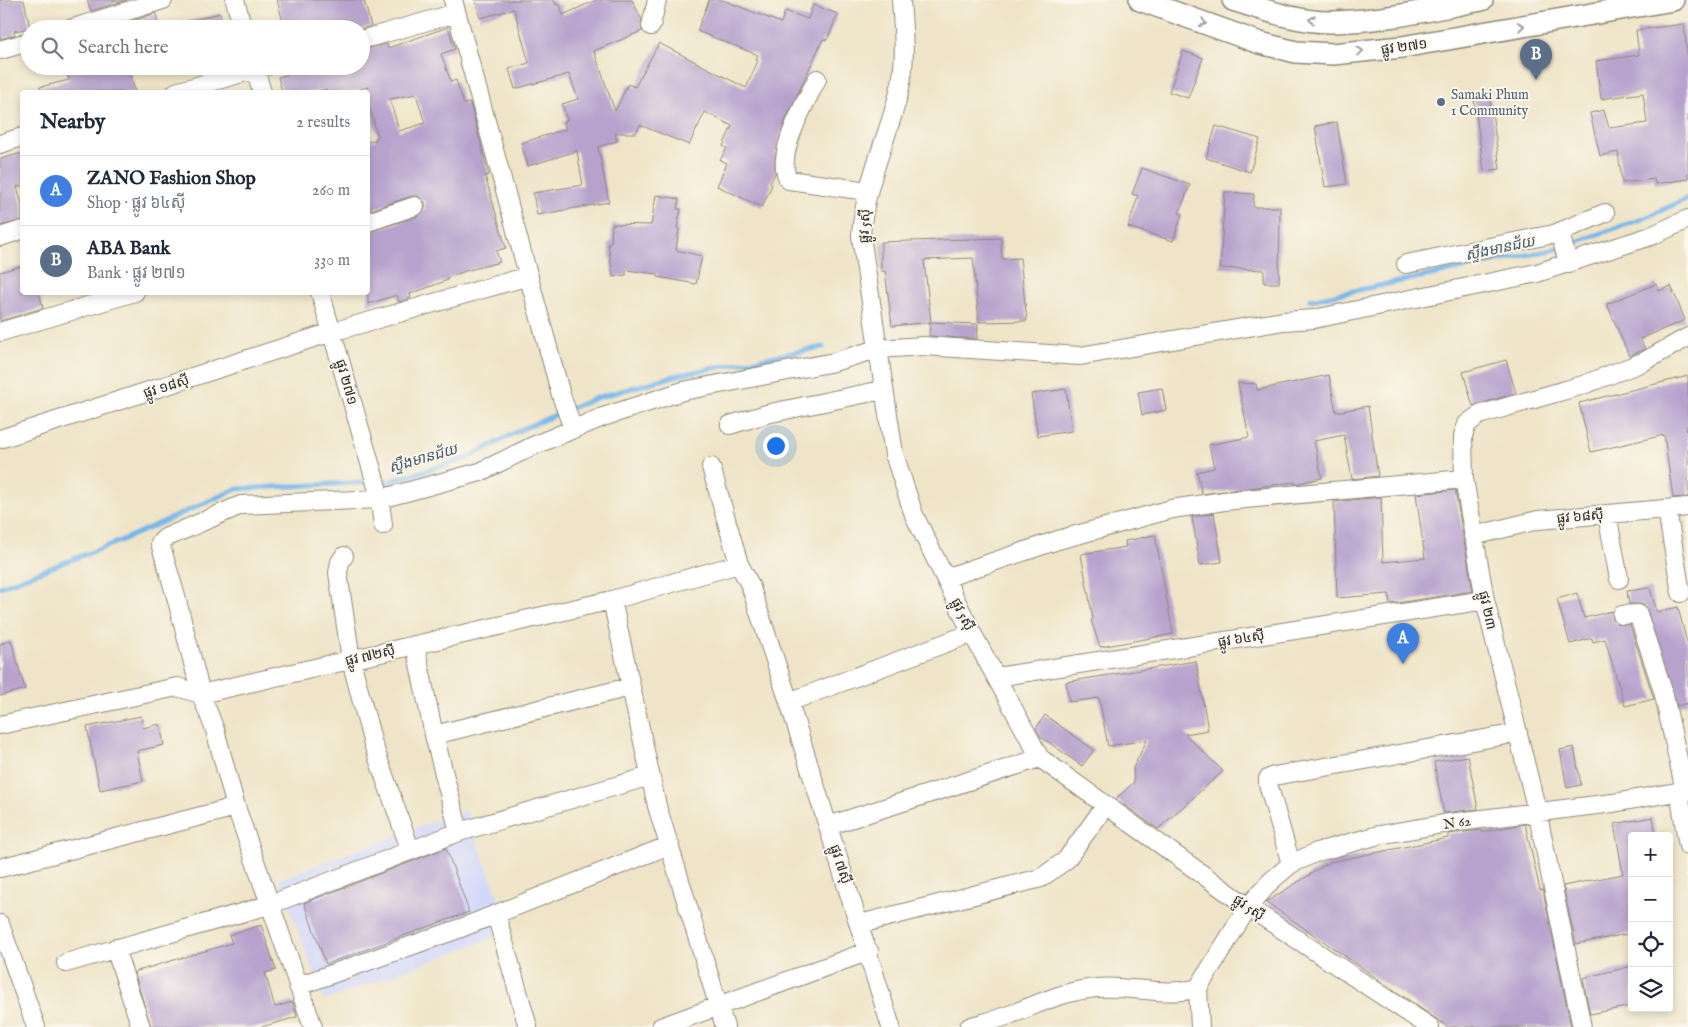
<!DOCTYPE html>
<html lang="en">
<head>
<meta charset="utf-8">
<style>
  body { margin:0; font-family:"IM FELL English","Noto Sans Khmer",serif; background:#f6f6f7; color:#1f2937 }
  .controls { position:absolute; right:15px; bottom:15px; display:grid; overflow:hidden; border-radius:5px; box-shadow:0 2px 8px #0003 }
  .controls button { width:45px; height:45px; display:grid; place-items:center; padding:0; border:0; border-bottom:1px solid #e0e1e3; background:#fff; color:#1f2937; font:25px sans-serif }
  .you { position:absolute; left:775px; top:445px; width:18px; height:18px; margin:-12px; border:4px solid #fff; border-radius:50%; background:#1a73e8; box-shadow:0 0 0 8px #1a73e833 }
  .badge { display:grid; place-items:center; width:32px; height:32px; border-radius:50%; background:#d1495b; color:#fff; font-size:16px; font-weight:700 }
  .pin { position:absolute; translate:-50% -41px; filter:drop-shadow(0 1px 2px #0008) }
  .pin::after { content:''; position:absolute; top:26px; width:18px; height:15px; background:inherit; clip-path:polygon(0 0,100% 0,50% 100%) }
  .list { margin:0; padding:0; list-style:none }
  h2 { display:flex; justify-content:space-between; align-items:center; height:65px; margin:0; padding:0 20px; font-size:21px }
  h2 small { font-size:16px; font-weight:400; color:#747a83 }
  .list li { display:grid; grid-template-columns:32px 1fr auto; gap:15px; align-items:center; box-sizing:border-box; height:70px; padding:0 20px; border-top:1px solid #e0e1e3 }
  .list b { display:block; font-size:19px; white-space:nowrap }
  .list p { margin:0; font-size:16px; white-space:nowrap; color:#747a83 }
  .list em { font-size:16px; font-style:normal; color:#747a83 }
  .icon { flex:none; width:28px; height:28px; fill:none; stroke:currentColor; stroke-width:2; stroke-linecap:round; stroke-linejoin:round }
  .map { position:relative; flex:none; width:1688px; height:1027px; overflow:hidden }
  .search { position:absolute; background:#fff; box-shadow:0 2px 8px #0003; left:20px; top:20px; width:350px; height:55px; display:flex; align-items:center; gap:12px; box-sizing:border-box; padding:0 18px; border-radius:28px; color:#747a83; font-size:19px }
  .panel { position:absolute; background:#fff; box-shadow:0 2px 8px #0003; left:20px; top:90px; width:350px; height:205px; border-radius:5px }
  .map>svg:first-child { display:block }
  .built { fill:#d3d8f9 }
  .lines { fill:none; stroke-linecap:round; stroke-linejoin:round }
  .stream { stroke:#75b6e9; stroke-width:5 }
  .building { fill:#b7a2cd; fill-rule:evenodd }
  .minor-casing { stroke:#8d8879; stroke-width:20 }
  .major-casing { stroke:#8d8879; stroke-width:24 }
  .minor { stroke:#fff; stroke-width:18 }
  .major { stroke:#fff; stroke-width:21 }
  .oneway { stroke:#a0a0a0 }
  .service-dot { fill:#5c6f8a; stroke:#fbf7ec; stroke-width:2 }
  .labels { text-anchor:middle; stroke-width:4; stroke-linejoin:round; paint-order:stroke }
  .street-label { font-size:14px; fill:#2b2b2b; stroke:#fbf7ec }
  .service-label { font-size:14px; fill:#4e5e75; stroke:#fbf7ec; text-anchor:start }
  .water-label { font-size:15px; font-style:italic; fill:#455c6e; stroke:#fbf7ec }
</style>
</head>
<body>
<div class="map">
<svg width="1688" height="1027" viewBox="0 0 1688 1027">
  <rect width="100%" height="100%" fill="#fbf7ec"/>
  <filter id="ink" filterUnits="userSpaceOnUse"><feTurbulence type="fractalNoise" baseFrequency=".02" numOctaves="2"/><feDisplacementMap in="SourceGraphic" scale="10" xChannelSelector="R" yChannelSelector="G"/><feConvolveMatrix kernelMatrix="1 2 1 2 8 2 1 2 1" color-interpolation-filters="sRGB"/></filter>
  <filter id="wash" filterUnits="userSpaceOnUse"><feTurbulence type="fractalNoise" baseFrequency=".0096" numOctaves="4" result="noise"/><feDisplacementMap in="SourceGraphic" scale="20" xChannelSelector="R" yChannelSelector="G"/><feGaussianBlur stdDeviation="1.12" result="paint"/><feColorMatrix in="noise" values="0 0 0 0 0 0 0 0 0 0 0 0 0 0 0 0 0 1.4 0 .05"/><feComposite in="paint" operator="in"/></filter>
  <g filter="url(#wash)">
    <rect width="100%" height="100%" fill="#efe4c7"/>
    <path class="built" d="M465,810L511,931L324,1001L279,879Z"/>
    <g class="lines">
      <path class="stream" d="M1310,300L1552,250L1645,218L1688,198
        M0,587L118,542L236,489L391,481L468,458L522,429L596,398L678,375L823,347"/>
    </g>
    <g id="blocks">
      <path class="building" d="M0,0H24L30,28L14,31L15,35L0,39Z
        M87,0H127L91,11Z
        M277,0H364L371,26L361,29H285Z
        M475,0H554L556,5L560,4L563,15L596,0H632L642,20V31L594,51L615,111L628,84L635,87L659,43L746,88L758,61L756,60L758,55L697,31L709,0H723L781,23L785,11L808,19L813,5L838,14L827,40L823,39L783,126L775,156V173L770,184L772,185L762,207L717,186L727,163L720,160L727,148L723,146L732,126L705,112L689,145L640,125L636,133H615L617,141L598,147L609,202L537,215L533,193L583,185L577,151L528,166L521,143L566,129L563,122L567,120L562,104L578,99L569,74L515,89L509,69L529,63L514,9L480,18Z
        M156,13L159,29H135L133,21Z
        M220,13L224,29H178V24Z
        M1684,24L1688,64V179L1655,184L1654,179L1622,183L1618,152L1600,156L1590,113L1604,110L1609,128L1647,123L1643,93L1601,99L1596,61L1639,55L1636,30Z
        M448,27L455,49L441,54L451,82L456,80L464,104L470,103L489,175L485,176L506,248L496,251L500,262L465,271L447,278L448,280L410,294L411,298L399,302L397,295L368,304V280L371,278L368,265V232L419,216L425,209V202L418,196H412L368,211V142L376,140L375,138L378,137L368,103V87L350,92H327L326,89L314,92H282L278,77L320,66H361V50L387,44L388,48ZM416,94L425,123L399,131L390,99Z
        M1183,51L1203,58L1188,98L1169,92Z
        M65,66H129L135,92H40V87L69,80Z
        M1490,98L1500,169L1484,171L1474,100Z
        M1337,122L1347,184L1325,187L1315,126Z
        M1216,126L1260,139L1250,172L1206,158Z
        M22,153V186L17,187L22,204V220L0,226V159Z
        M1142,168L1190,185L1179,213L1182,214L1173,241L1128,227L1138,196L1132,194Z
        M1225,192L1254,194L1253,207H1280L1279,283H1264V270L1220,268Z
        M656,195L679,199L677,209H681L677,228L679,229L676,250L702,256L696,284L658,277V274L626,270V275L613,277L608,243L611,242L612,224L651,225Z
        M1001,238L1002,259L1020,258L1027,321L979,322L973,258L924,260L931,322L892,326L885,271H881V242Z
        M22,266V292H39L43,308L0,321V272Z
        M1656,284L1659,291L1671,286L1685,320L1640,339L1645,349L1629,356L1607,304Z
        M930,322L978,324L977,339L929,336Z
        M1506,360L1516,393L1473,406L1463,372Z
        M1329,375L1336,412L1368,406L1378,476L1352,479L1344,435L1314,441L1322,478L1295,484V482L1202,494L1197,472L1214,468L1209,445L1249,437L1238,383L1256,384L1257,390Z
        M1688,376V426H1686L1688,443V497L1673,498L1664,435L1591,452L1579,403Z
        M1162,388L1166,410L1142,415L1138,392Z
        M1066,389L1072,431L1038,436L1031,394Z
        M1455,490L1473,591L1390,604L1389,594L1337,598L1334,502L1381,497L1383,562L1425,558L1416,494Z
        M1214,513L1222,562L1200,565L1192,517Z
        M1155,535L1173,634L1100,647L1091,620L1093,619L1081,554L1126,547L1125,541Z
        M1650,588L1657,612L1678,607L1688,647V703L1677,706L1646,607L1642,604H1629L1627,591Z
        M1577,593L1584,618L1612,611L1613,620L1617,624L1630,625L1654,699L1625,706L1605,639L1593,642L1592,638L1570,644L1557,599Z
        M11,640L25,689L0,696V644Z
        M1196,661L1208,730L1185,734L1223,771L1158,829L1116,799L1134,782L1133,768L1147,740L1108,746L1099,698L1069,702L1066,682Z
        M1045,715L1094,750L1082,766L1041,737L1036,728Z
        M141,716L143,728L160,724L164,745L137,751L143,781L100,790L87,727Z
        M1574,747L1581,785L1567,788L1560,750Z
        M1468,756L1478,809L1444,813L1434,762Z
        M1653,817L1656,836H1632V921H1629L1632,933L1576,944L1563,886L1623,874L1614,824Z
        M1525,824L1540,890H1543L1571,1027H1448L1266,902L1330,862L1448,838V834L1482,830V832Z
        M446,848L469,912L326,964L304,903Z
        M261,925L276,970L265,973L275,1007L293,1002L297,1017L261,1027H151L134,972L232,943L229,935Z
        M1632,966V1006L1590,1014L1583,978Z"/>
    </g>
  </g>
  <g filter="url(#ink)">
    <use href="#blocks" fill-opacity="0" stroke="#8d8879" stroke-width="1"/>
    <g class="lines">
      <defs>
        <path id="minor" d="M235,0L243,29
          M453,0L561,395L573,429
          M901,0C903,31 907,61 899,92C887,141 864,185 861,236L894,454L914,515L972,633L1040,758L1248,907L1430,1027
          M651,26L657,0
          M70,29L163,0
          M361,40L456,13
          M0,50L29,42
          M254,66L262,92
          M817,79C806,102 773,157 789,180L867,191
          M176,92L267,66
          M0,144L22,137
          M368,222L415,206
          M1560,232L1568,264
          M0,237L22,230
          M1406,264L1554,234L1605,213
          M320,292L379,494L383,525
          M0,332L135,292
          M730,425L766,414L882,390
          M0,439L332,332L529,276
          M711,467L739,564L750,585L789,702L891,1027
          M1667,510L1681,593
          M1607,514L1619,579
          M1473,536L1538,520L1688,507
          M344,556L340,562L338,573L351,660L373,744L410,849
          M945,578L1058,540L1172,509L1224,501L1464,479
          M612,600L657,806L725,1027
          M1622,615L1638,614L1663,691L1685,791
          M415,645L434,735L459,832
          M997,677L1485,600
          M789,702L972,633
          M0,725L177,687L201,694L612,600L739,564
          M434,735L630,687
          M1679,792L1688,846
          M828,826L1040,758
          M1291,864L1268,784V779L1274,776L1518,733
          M0,868L236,807
          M496,914L528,1027
          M0,924L36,1027
          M860,924L1041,878L1066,860L1106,805
          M115,948L141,1027
          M66,963L269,905L459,832L650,776
          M298,986L461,928L670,845
          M313,1027L236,807L215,730L201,694L175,593L160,543L165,538L241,505L380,499L480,472L535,445L603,417L683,391L834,362L877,349L924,346L1080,356L1283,321L1314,319L1537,273L1651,236L1688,219
          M661,1027L869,951
          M969,1027C982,1023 996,1020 1009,1015C1036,1005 1059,993 1088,989C1125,983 1162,998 1198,988
          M1200,1027L1198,988L1248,907L1271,881L1291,864L1317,852L1379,835L1449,823L1613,803L1688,790
          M1582,1027L1537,811L1485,600L1464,479L1463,436L1467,424L1479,415L1583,385L1643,362L1688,337"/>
        <path id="major" d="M1140,0L1260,43L1296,52L1333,54L1402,47L1673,0
          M1233,0C1264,10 1301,23 1334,22C1383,21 1433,9 1482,0"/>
      </defs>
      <use href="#minor" class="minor-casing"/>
      <use href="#major" class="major-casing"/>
      <use href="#minor" class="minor"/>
      <use href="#major" class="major"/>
    </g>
    <defs><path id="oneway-chevron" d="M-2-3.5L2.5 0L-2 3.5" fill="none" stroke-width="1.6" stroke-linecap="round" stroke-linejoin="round" transform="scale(1.25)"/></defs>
    <g class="oneway">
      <use href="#oneway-chevron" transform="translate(1312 20) rotate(-173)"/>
      <use href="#oneway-chevron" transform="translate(1203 23) rotate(20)"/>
      <use href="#oneway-chevron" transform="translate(1521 26) rotate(-10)"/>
      <use href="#oneway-chevron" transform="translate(1360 51) rotate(-6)"/>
    </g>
  </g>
  <circle class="service-dot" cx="1441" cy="102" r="5"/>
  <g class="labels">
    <g class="street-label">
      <text transform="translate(1404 46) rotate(-8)" y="5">ផ្លូវ ២៧១</text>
      <text transform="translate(864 226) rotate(-88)" y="5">ផ្លូវ 5ស៊ី</text>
      <text transform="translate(347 382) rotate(74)" y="5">ផ្លូវ ២៧១</text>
      <text transform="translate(166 386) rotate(-18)" y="5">ផ្លូវ ១៨ស៊ី</text>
      <text transform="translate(1580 516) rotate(-5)" y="5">ផ្លូវ ៦៨ស៊ី</text>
      <text transform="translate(1488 610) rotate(77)" y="5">ផ្លូវ ២៣</text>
      <text transform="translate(963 614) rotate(64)" y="5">ផ្លូវ 5ស៊ី</text>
      <text transform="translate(1241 638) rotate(-9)" y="5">ផ្លូវ ៦៤ស៊ី</text>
      <text transform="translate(370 655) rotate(-13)" y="5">ផ្លូវ ៧២ស៊ី</text>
      <text transform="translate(1457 822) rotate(-8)" y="5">N 62</text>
      <text transform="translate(841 864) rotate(72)" y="5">ផ្លូវ ៧ស៊ី</text>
      <text transform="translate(1249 907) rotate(34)" y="5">ផ្លូវ 5ស៊ី</text>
    </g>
    <g class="service-label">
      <text x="1451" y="99">Samaki Phum<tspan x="1451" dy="16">1 Community</tspan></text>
    </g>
    <g class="water-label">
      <text transform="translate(1500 248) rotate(-12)" y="5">ស្ទឹងមានជ័យ</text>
      <text transform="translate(423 458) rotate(-16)" y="5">ស្ទឹងមានជ័យ</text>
    </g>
  </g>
</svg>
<div class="controls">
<button>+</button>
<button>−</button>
<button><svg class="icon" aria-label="locate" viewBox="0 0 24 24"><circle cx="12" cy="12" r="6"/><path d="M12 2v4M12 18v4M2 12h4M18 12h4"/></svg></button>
<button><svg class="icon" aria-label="layers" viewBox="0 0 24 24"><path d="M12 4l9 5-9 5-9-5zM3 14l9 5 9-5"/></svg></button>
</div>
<div class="you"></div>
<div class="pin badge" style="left:1403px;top:664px;background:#3f7fe0">A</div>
<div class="pin badge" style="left:1536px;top:80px;background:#5c6f8a">B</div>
<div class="search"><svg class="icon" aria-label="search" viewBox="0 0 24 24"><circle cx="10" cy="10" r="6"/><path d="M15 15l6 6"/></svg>Search here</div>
<section class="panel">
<h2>Nearby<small>2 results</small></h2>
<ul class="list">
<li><span class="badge" style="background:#3f7fe0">A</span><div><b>ZANO Fashion Shop</b><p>Shop · ផ្លូវ ៦៤ស៊ី</p></div><em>260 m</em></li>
<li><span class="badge" style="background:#5c6f8a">B</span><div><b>ABA Bank</b><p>Bank · ផ្លូវ ២៧១</p></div><em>330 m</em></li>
</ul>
</section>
</div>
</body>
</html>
